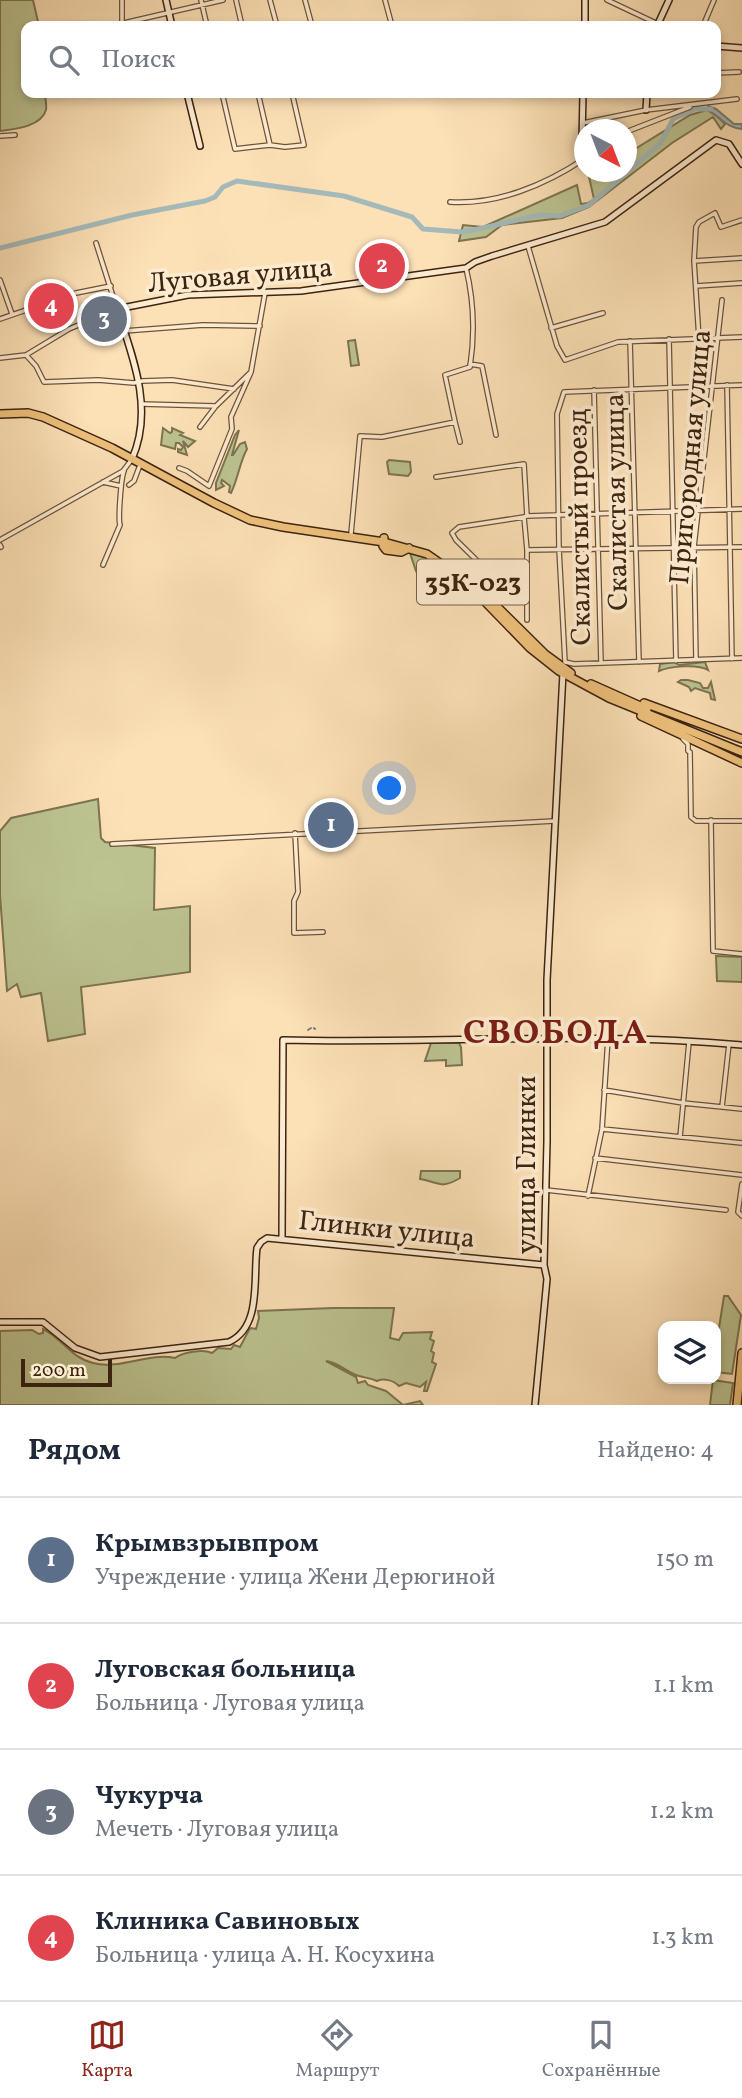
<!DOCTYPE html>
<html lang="ru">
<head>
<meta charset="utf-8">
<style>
  body { margin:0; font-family:Vollkorn,serif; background:#f6f6f7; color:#1f2937 }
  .controls { position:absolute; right:21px; bottom:21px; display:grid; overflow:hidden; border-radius:14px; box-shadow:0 4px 10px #0003 }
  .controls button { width:63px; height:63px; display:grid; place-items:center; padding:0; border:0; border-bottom:2px solid #e0e1e3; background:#fff; color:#1f2937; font:35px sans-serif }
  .compass { position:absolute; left:574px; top:119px; width:63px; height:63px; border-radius:50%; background:#fff; box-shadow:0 4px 10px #0003; rotate:138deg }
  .scale { position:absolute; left:21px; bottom:18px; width:91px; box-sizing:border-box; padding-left:7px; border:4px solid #3d2410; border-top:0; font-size:19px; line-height:24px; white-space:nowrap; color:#3d2410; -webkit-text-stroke:5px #fdebd0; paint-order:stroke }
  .you { position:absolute; left:390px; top:789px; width:24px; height:24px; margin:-18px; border:5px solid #fff; border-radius:50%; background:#1a73e8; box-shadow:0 0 0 10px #1a73e833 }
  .badge { display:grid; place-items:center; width:46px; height:46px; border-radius:50%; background:#8f2418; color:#fff; font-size:23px; font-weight:700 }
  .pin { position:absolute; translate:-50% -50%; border:4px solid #fff; box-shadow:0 2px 7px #0006 }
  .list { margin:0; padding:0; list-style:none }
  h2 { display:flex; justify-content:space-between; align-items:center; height:91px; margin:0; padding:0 28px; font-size:30px }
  h2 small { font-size:23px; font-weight:400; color:#747a83 }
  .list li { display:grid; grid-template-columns:46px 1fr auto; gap:21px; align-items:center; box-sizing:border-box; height:126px; padding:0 28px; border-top:2px solid #e0e1e3 }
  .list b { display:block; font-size:26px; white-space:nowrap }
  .list p { margin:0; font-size:23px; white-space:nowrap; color:#747a83 }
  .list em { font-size:23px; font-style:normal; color:#747a83 }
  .icon { flex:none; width:38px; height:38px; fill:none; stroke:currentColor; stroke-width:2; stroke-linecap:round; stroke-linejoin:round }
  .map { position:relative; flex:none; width:742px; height:1405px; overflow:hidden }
  .search { position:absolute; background:#fff; box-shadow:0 4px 10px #0003; left:21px; right:21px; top:21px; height:77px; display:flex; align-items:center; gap:18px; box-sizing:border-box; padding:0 24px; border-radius:14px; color:#747a83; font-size:26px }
  .sheet { height:595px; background:#fff }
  nav { display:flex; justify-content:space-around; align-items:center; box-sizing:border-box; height:98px; border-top:2px solid #e0e1e3; background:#fff; font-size:19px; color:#747a83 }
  nav a { display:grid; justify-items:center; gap:4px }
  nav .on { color:#8f2418 }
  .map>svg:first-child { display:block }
  .green { fill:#bcc391; stroke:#7c7450; stroke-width:2 }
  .water { fill:#a4baba; stroke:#7b7e76; stroke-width:2 }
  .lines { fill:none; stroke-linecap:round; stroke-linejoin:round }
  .stream { stroke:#7b7e76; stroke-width:2 }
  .river { stroke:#a4baba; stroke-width:5 }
  .street-casing { stroke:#6d533a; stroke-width:6 }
  .secondary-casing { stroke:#3d2410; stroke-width:8 }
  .primary-casing { stroke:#3d2410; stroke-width:10 }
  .street { stroke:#fdebd0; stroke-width:3.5 }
  .secondary { stroke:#fdebd0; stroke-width:5 }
  .primary { stroke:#eec07b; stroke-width:7 }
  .labels { text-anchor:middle; stroke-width:7; stroke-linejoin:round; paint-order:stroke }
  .shield { fill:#fdebd0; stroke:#77604a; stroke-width:2 }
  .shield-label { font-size:26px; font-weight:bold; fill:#3d2410 }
  .street-label { font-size:28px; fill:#3d2410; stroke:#fdebd0 }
  .district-label { font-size:35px; font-weight:bold; letter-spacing:2px; fill:#7a1f14; stroke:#fdebd0 }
</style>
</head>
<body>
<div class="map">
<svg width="742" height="1405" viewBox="0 0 742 1405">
  <rect width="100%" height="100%" fill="#fce0b6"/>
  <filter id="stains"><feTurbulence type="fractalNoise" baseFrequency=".00286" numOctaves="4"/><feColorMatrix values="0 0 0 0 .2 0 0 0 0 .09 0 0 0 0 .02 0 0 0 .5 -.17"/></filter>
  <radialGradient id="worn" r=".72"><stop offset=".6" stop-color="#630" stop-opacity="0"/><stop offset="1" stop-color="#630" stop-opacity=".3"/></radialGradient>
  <path class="green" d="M0,0H33L39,26H26V93H45C45,98 47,106 46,110C41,127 14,129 0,131Z
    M707,110L716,115L725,124L721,129L713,117L672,143L589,207L562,218L502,225L486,237L459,241L463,225L483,227L577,185L581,204L588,203L594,199L589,177L597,172H626L627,154L690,115Z
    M355,340L359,365L351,366L348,341Z
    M163,428L170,433L172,432V428L183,433L180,435L195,441L188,447L183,441L187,455L178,452V449L181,450L183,447L179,443H176L175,449L161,445Z
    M239,430L232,455H233L240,444L245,442L247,449C240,461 238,479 231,493L229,492L230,486L222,480L221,483L224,486L216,490V483L235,435Z
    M389,460L410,462L411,472L408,476L389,474L387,462Z
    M412,551L435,561V565L429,567L428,565L416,571L410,553Z
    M674,662L679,665L705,662L708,670C698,664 670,666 659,671L660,664Z
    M681,680H688L700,683L703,688H708L711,682L715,700L711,699L710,693L695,688L691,691L689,687L678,682Z
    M98,799L101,838L105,842L155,848L154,910L190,906V972L81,987L85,1034L48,1041L41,993L21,997L17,984L7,991L0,895V831L11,818Z
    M716,956L742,957V982L717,981Z
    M431,1043H459L461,1047L462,1065L446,1066V1060L425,1061Z
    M421,1171H460V1178C440,1190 439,1182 420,1179Z
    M724,1296H728L741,1315L732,1374L716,1372V1347Z
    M333,1308H394L390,1338L399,1340L403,1333L432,1332L430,1339L434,1341L431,1351L434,1353L432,1362L436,1364L427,1391H424L426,1382L420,1387L406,1383L399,1386C393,1380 384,1378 377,1381C370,1378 366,1378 359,1376C348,1373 338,1362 326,1361L356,1377L358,1383L365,1381L368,1385L386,1391L403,1405L420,1401L423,1405H0V1331L32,1330L39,1334L43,1333V1329C62,1338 71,1358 93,1363C120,1370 149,1352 175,1358C183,1352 203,1349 212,1353L218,1348L231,1349L234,1345L240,1347L249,1330L251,1328L256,1329L259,1318L258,1311Z
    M713,1380L733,1383L730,1405H710Z"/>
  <path class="water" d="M708,106L716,109L734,124H742V129C726,128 720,116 707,110Z"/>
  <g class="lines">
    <path class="stream" d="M314,1028L315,1029
      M308,1030L311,1028"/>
    <path class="river" d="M0,248L132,215L205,201L215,197L223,187L237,181L344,196L412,217L423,229L462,232L474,230L539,215L560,216L589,205L661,143L673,119L695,109H711"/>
    <defs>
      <path id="street" d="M122,0V24
        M201,0L207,26
        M236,0L242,26
        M270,0L277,26
        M305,0L312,26
        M385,0L392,26
        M607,0L658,24
        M111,26L223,0
        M703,26L714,0
        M716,73L739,72
        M222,93L235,149L270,145L285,147L304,145L292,93
        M258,93L270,145
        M188,95L202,93
        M583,123L646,110L737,99
        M626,132L690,107
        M0,136L15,135
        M450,202C497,205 545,185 584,159
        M528,246L557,346L565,360L618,342L742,337
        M694,261L742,258
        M0,280L12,314
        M696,286L742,283
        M0,319L76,293L111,286
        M551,328L603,313
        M124,331L203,325L260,326
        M669,339L676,661
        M699,339L694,261L696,227L699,222L715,213L721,227L742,220
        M630,341L639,662
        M26,355L36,366L44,382L98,380L134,383L142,381L172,380L234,389
        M0,358L26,355L69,329L117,309L96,243
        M470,364L482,366L496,435
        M727,385L732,659
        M742,385L564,392L557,414L559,549L565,662L574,664L742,658
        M594,390L601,663
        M141,404L216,406
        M455,422L460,442
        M200,427L216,406L251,372L265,293
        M179,468L187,471L209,486L232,429L231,417L251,372
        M436,477L524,464L527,516L524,517L527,550V620
        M103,482L121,486
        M129,485L134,481L140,465
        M527,516L742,509
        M524,517L459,527L452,533L456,540L509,592L526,589
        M351,534L360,436L382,437L455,422L445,375L470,367C475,334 474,301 466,268
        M0,540L123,471L132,459
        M0,545L1,547
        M527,550L742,547
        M103,565L120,525C118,519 121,478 124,471
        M696,660L694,547L722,300
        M683,739L688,744V751L690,752L691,817L696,821H742
        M711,820L713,951L742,954
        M295,833L298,892L294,901V933L323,932
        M112,844L554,821
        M604,1090L683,1103L742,1109
        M722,1107L729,1044
        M602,1129L742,1143
        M680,1137L689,1042
        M595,1158L742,1175
        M742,1184L738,1212L742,1216
        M546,1190L726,1210
        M588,1196L602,1129L608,1038"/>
      <path id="secondary" d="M166,0L172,26
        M585,26V0
        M657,26L669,0
        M716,46L742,48
        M187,93L200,146
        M646,110L647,93
        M582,141L583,93
        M132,459C154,410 133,357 117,309L188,295L301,291L466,268L475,262L492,256L605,222L716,140L729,144L742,164
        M282,1239L283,1040C436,1044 589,1031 742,1045
        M0,1322H43L75,1348L100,1357L229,1342C262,1327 253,1278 257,1248L261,1242L267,1238L544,1265
        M535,1405L547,1279L544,1265L547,1141V980L563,673"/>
      <path id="primary" d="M0,414L28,413L43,417L112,448L214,503L250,520L283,527L384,542L427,554L463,579L530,648L559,671L609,698L742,752
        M384,538L383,546L386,550L401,552L409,548
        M462,572L545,654L571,673
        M591,684L647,709
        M644,703L742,739
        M641,716L742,763
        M737,1405L742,1353"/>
    </defs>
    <use href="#street" class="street-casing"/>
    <use href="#secondary" class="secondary-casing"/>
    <use href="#primary" class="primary-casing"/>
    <use href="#street" class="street"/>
    <use href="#secondary" class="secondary"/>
    <use href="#primary" class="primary"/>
  </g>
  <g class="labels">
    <rect class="shield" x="417" y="559.5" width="112" height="45" rx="5"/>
    <g class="shield-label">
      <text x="473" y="591">35К-023</text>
    </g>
    <g class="street-label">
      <text transform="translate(240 274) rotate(-5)" y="10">Луговая улица</text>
      <text transform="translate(689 457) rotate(-85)" y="10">Пригородная улица</text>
      <text transform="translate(615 502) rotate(-91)" y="10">Скалистая улица</text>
      <text transform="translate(578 527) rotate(-91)" y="10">Скалистый проезд</text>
      <text transform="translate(525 1165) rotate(-90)" y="10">улица Глинки</text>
      <text transform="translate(387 1228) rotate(6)" y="10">Глинки улица</text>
    </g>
    <g class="district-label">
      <text x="556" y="1043">СВОБОДА</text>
    </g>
  </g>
  <rect width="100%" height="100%" filter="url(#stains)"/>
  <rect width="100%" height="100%" fill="url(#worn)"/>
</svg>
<div class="controls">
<button><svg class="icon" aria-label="layers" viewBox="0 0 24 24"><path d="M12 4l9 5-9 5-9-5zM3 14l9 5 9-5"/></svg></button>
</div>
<svg class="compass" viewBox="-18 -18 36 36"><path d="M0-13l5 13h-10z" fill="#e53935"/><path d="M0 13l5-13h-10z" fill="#747a83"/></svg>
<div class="scale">200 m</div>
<div class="you"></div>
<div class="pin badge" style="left:331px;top:825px;background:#5c6f8a">1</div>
<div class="pin badge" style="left:382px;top:266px;background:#e0444e">2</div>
<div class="pin badge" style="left:104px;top:319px;background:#6b7280">3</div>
<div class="pin badge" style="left:51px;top:306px;background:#e0444e">4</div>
<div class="search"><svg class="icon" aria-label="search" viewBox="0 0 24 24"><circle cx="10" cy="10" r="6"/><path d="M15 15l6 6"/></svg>Поиск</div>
</div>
<section class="sheet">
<h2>Рядом<small>Найдено: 4</small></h2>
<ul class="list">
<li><span class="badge" style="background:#5c6f8a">1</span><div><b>Крымвзрывпром</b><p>Учреждение · улица Жени Дерюгиной</p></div><em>150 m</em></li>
<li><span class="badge" style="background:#e0444e">2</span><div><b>Луговская больница</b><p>Больница · Луговая улица</p></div><em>1.1 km</em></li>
<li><span class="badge" style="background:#6b7280">3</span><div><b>Чукурча</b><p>Мечеть · Луговая улица</p></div><em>1.2 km</em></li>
<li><span class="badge" style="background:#e0444e">4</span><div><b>Клиника Савиновых</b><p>Больница · улица А. Н. Косухина</p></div><em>1.3 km</em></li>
</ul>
</section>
<nav>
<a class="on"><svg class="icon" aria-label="map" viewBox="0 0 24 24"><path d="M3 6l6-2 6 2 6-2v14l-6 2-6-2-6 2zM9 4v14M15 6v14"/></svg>Карта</a>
<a><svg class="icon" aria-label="directions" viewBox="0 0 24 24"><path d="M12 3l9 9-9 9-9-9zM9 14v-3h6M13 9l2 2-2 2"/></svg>Маршрут</a>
<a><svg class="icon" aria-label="saved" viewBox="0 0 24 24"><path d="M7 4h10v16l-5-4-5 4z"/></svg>Сохранённые</a>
</nav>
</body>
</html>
